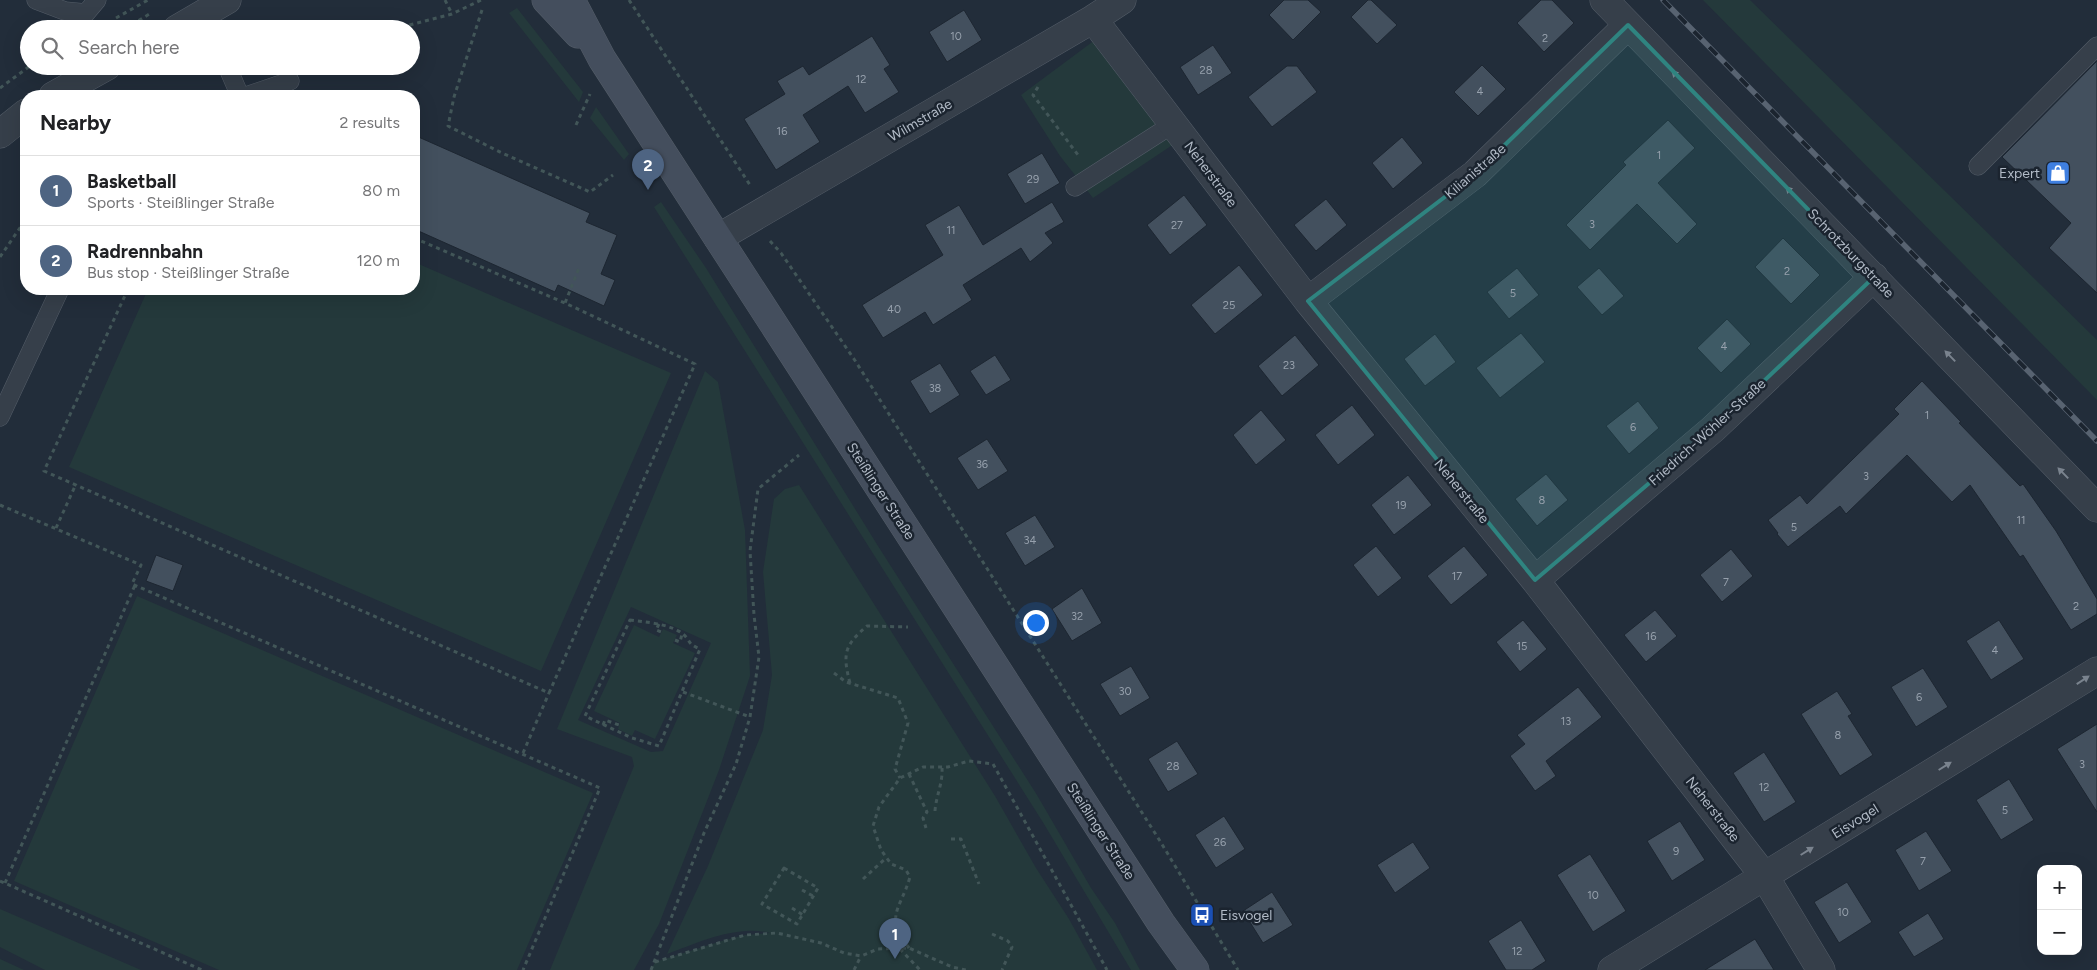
<!DOCTYPE html>
<html lang="en">
<head>
<meta charset="utf-8">
<style>
  body { margin:0; font-family:Figtree,sans-serif; background:#f6f6f6; color:#202124 }
  .controls { position:absolute; right:15px; bottom:15px; display:grid; overflow:hidden; border-radius:10px; box-shadow:0 5px 20px #0002 }
  .controls button { width:45px; height:45px; display:grid; place-items:center; padding:0; border:0; border-bottom:1px solid #e0e0e0; background:#fff; color:#202124; font:25px sans-serif }
  .you { position:absolute; left:1035px; top:622px; width:18px; height:18px; margin:-12px; border:4px solid #fff; border-radius:50%; background:#1a73e8; box-shadow:0 0 0 8px #1a73e833 }
  .badge { display:grid; place-items:center; width:32px; height:32px; border-radius:50%; background:#4e6482; color:#fff; font-size:16px; font-weight:700 }
  .pin { position:absolute; translate:-50% -41px; filter:drop-shadow(0 1px 2px #0008) }
  .pin::after { content:''; position:absolute; top:26px; width:18px; height:15px; background:inherit; clip-path:polygon(0 0,100% 0,50% 100%) }
  .list { margin:0; padding:0; list-style:none }
  h2 { display:flex; justify-content:space-between; align-items:center; height:65px; margin:0; padding:0 20px; font-size:21px }
  h2 small { font-size:16px; font-weight:400; color:#757577 }
  .list li { display:grid; grid-template-columns:32px 1fr auto; gap:15px; align-items:center; box-sizing:border-box; height:70px; padding:0 20px; border-top:1px solid #e0e0e0 }
  .list b { display:block; font-size:19px; white-space:nowrap }
  .list p { margin:0; font-size:16px; white-space:nowrap; color:#757577 }
  .list em { font-size:16px; font-style:normal; color:#757577 }
  .icon { flex:none; width:28px; height:28px; fill:none; stroke:currentColor; stroke-width:2; stroke-linecap:round; stroke-linejoin:round }
  .map { position:relative; flex:none; width:2097px; height:970px; overflow:hidden }
  .search { position:absolute; background:#fff; box-shadow:0 5px 20px #0002; left:20px; top:20px; width:400px; height:55px; display:flex; align-items:center; gap:12px; box-sizing:border-box; padding:0 18px; border-radius:28px; color:#757577; font-size:19px }
  .panel { position:absolute; background:#fff; box-shadow:0 5px 20px #0002; left:20px; top:90px; width:400px; height:205px; border-radius:20px }
  .map>svg:first-child { display:block }
  .green { fill:#24393b; fill-rule:evenodd }
  .building { fill:#43505e; stroke:#1d2631 }
  .lines { fill:none; stroke-linecap:round; stroke-linejoin:round }
  .lane-casing { stroke:#545d68; stroke-width:19 }
  .street-casing { stroke:#545d68; stroke-width:29 }
  .secondary-casing { stroke:#545d68; stroke-width:29 }
  .path { stroke:#425658; stroke-width:3; stroke-dasharray:4 4; stroke-linecap:butt }
  .lane { stroke:#363f4a; stroke-width:18 }
  .street { stroke:#363f4a; stroke-width:28 }
  .secondary { stroke:#444e5d; stroke-width:28 }
  .rail-casing { stroke:#586371; stroke-width:5.5 }
  .rail { stroke:#1b242f; stroke-width:4; stroke-dasharray:11; stroke-linecap:butt }
  .oneway { fill:#7a838e }
  .marked { fill:#2f8480; fill-opacity:0.2; stroke:#2f8480; stroke-width:4; stroke-linejoin:round }
  .labels { text-anchor:middle; stroke-width:5; stroke-linejoin:round; paint-order:stroke }
  .number-label { font-size:11px; fill:#96a0ac }
  .street-label { font-size:14px; fill:#b1bac6; stroke:#1b242f }
  .poi-label { font-size:14px; fill:#b1bac6; stroke:#1b242f; text-anchor:end }
</style>
</head>
<body>
<div class="map">
<svg width="2097" height="970" viewBox="0 0 2097 970">
  <rect width="100%" height="100%" fill="#222d3a"/>
  <path class="green" d="M1703,0H1750L2097,340V400Z
    M517,8L583,92L579,102L509,13Z
    M1099,37L1177,142L1093,198L1060,156L1021,95Z
    M596,107L629,154L624,160L590,118Z
    M661,202L706,268L878,546L1037,795L1091,888L1115,923L1140,970H1131L1044,824L654,207Z
    M414,262L671,373L541,671L69,467L148,289H414Z
    M705,371L718,382L745,530L750,676L719,770L659,924L634,970H550L634,766L632,757L557,729ZM631,607L711,643L663,751L651,752L578,720Z
    M799,485L995,796L1036,868L1069,919L1097,970H651L655,962L722,941L745,935L770,933C737,924 697,943 667,954L708,866L763,730L772,675L763,572L774,499L785,489Z
    M137,596L593,793L517,970H219L14,881Z
    M634,625L659,637L663,629L677,635L673,643L695,653L655,739L635,730L632,736L618,729L620,723L594,711Z
    M0,909L141,970H45L0,947Z
    M0,959L24,970H0Z"/>
  <path class="building" d="M1284,0H1308L1321,12L1293,40L1269,15Z
    M1368,0H1371L1397,25L1377,44L1351,17Z
    M1541,0H1552L1574,23L1544,52L1517,23Z
    M964,10L982,40L947,62L929,32Z
    M872,36L890,65L884,69L899,92L865,113L848,86L803,115L820,142L776,170L744,119L785,94L777,81L803,66L809,75Z
    M1213,45L1232,73L1198,95L1180,67Z
    M2097,61V293L2049,248L2071,223L2002,157Z
    M1482,65L1506,89L1478,116L1454,92Z
    M1287,66H1297L1317,92L1272,127L1248,97Z
    M1668,120L1695,148L1658,183L1697,224L1677,244L1637,204L1590,250L1566,225L1626,165L1623,162Z
    M414,135L590,213L586,222L617,235L601,274L615,280L604,306L558,285L555,292L414,229Z
    M1402,137L1423,163L1393,189L1372,163Z
    M1042,153L1060,183L1025,204L1007,174Z
    M1184,195L1207,225L1170,255L1147,225Z
    M1326,199L1347,225L1316,251L1294,225Z
    M1052,202L1064,222L1045,233L1053,243L1030,262L1021,248L963,285L972,300L933,325L925,312L883,338L862,305L943,255L925,225L959,205L983,245Z
    M1783,238L1820,275L1791,304L1755,267Z
    M1239,265L1263,295L1215,334L1191,305Z
    M1517,268L1539,295L1509,319L1487,292Z
    M1599,268L1624,296L1602,315L1577,287Z
    M1727,319L1751,344L1721,373L1697,348Z
    M1521,333L1545,362L1500,398L1476,368Z
    M1435,334L1456,362L1425,386L1404,359Z
    M1295,335L1319,365L1282,396L1258,366Z
    M995,355L1011,380L986,395L970,371Z
    M940,363L960,395L930,414L910,381Z
    M1922,381L1961,422L1959,423L2020,486L2023,484L2056,531L2097,599V614L2071,630L2023,555L2020,557L1970,485L1952,502L1907,455L1846,514L1840,506L1788,547L1777,534L1778,533L1768,520L1800,495L1807,504L1899,414L1894,409Z
    M1638,401L1659,428L1629,454L1606,426Z
    M1352,405L1375,435L1338,465L1315,435Z
    M1261,410L1286,440L1256,465L1233,435Z
    M987,439L1008,471L978,490L957,458Z
    M1546,474L1568,500L1537,526L1515,499Z
    M1408,475L1432,505L1394,535L1371,505Z
    M1035,515L1055,547L1025,566L1005,533Z
    M1376,546L1402,578L1378,597L1353,565Z
    M1464,546L1488,575L1451,605L1427,576Z
    M1731,549L1753,576L1722,602L1700,575Z
    M156,555L183,565L173,591L146,581Z
    M1082,588L1102,623L1072,641L1052,609Z
    M1655,610L1677,636L1646,662L1624,635Z
    M1523,620L1547,649L1520,672L1496,642Z
    M1999,620L2024,659L1991,680L1966,641Z
    M1131,666L1150,698L1120,716L1100,684Z
    M1923,668L1948,707L1916,727L1891,687Z
    M1578,687L1602,717L1546,761L1556,776L1535,791L1510,756L1525,744L1517,735Z
    M1837,691L1852,714L1848,716L1873,755L1840,776L1801,714Z
    M2097,724V812L2057,749Z
    M1177,741L1198,774L1168,792L1148,759Z
    M1764,752L1796,802L1764,822L1733,773Z
    M2009,779L2034,820L2001,840L1976,800Z
    M1224,816L1245,849L1216,868L1195,835Z
    M1680,821L1705,860L1672,881L1647,841Z
    M1926,831L1952,871L1919,891L1895,850Z
    M1413,842L1430,868L1395,893L1377,865Z
    M1590,854L1626,911L1593,932L1557,875Z
    M1847,882L1872,922L1839,943L1814,902Z
    M1272,892L1293,925L1263,943L1243,911Z
    M1928,913L1944,939L1914,957L1898,932Z
    M1521,920L1546,961L1532,970H1506L1488,941Z
    M1755,939L1774,970H1705Z"/>
  <g class="lines">
    <defs>
      <path id="lane" d="M36,0L65,11L86,13L97,0
        M227,66L240,96
        M246,96L290,81
        M1978,166L2097,46
        M1075,187L1173,124
        M0,417L60,289"/>
      <path id="street" d="M1604,0L2097,508
        M1093,19L1308,301L1535,580L1765,877L1821,970
        M177,29L227,0
        M53,96L107,66
        M0,134L26,113
        M718,238L1093,19L1122,0
        M1308,301L1475,174L1628,25
        M1535,580L1713,429L1874,277
        M1612,970L2097,671"/>
      <path id="secondary" d="M546,0L578,34
        M571,0L602,59L1161,923L1195,970"/>
    </defs>
    <use href="#lane" class="lane-casing"/>
    <use href="#street" class="street-casing"/>
    <use href="#secondary" class="secondary-casing"/>
    <path class="path" d="M445,0L452,14
      M629,0L750,185
      M482,10L454,97L448,126L502,153L590,192L613,175
      M116,18L148,0
      M125,29L151,13
      M394,29L452,14L481,0
      M1038,87L1033,95L1078,155
      M0,88L30,66
      M576,125L590,94
      M414,238L565,303
      M770,241L781,253L854,359L1160,841L1238,970
      M0,257L26,219
      M128,289L44,471L549,693L695,364L565,303L579,268
      M0,505L141,565L132,584L600,788L523,970
      M56,528L76,484
      M630,620C645,622 671,624 683,634C692,642 686,643 700,649L659,746L632,738L585,716Z
      M659,624L656,630L661,632
      M675,640L680,642L682,634
      M834,673L846,682L898,698L908,723L895,769L900,778
      M850,683C842,653 845,645 867,626L908,627
      M683,692L750,717
      M603,725L605,720L619,725
      M523,753L549,693
      M909,774L927,812L923,818L926,828
      M935,811C936,796 943,783 942,768
      M951,839H961L979,884
      M784,868L818,888L797,924L762,904Z
      M863,879L886,858
      M0,881L202,970
      M5,883L135,585
      M802,890L813,896
      M792,908L803,915
      M992,934L1008,941L1012,947L1002,970
      M909,948C884,915 900,911 910,877L906,870L891,864L881,850L873,826L879,807L900,778L923,767H948L969,761L993,764L1107,970
      M900,949L920,970
      M655,962L745,935L777,933L821,943L844,953L861,956L878,949L909,948L952,967L966,970
      M651,970L704,833L736,764L750,717L759,657L754,615L750,551L758,489L799,455
      M854,970L861,956"/>
    <use href="#lane" class="lane"/>
    <use href="#street" class="street"/>
    <use href="#secondary" class="secondary"/>
    <defs>
      <path id="rail" d="M1663,0L2097,441"/>
    </defs>
    <use href="#rail" class="rail-casing"/>
    <use href="#rail" class="rail"/>
  </g>
  <defs><path id="oneway-solid" d="M-6-.8H1V-3.2L6.5 0L1 3.2V.8H-6Z" transform="scale(1.25)"/></defs>
  <g class="oneway">
    <use href="#oneway-solid" transform="translate(1677 76) rotate(-134)"/>
    <use href="#oneway-solid" transform="translate(1791 192) rotate(-134)"/>
    <use href="#oneway-solid" transform="translate(1950 356) rotate(-134)"/>
    <use href="#oneway-solid" transform="translate(2063 473) rotate(-134)"/>
    <use href="#oneway-solid" transform="translate(2083 680) rotate(-33)"/>
    <use href="#oneway-solid" transform="translate(1945 766) rotate(-32)"/>
    <use href="#oneway-solid" transform="translate(1807 851) rotate(-32)"/>
  </g>
  <path class="marked" d="M1628,25L1874,277L1713,429L1535,580L1308,301L1475,174Z"/>
  <defs>
    <symbol id="shop-square" viewBox="-11 -11 22 22"><rect x="-9" y="-9" width="18" height="18" rx="4" fill="#3f7fe0" stroke="#1b242f"/><path d="M-5-2.5h2.3a2.7 3.5 0 0 1 5.4 0H5L5.5 6h-11ZM-1.5-2.5h3a1.5 2.3 0 0 0-3 0Z" fill="#fff"/></symbol>
    <symbol id="bus-square" viewBox="-11 -11 22 22"><rect x="-9" y="-9" width="18" height="18" rx="4" fill="#1a4fb4" stroke="#1b242f"/><path d="M-5-6H5V4H4V6H2V4H-2V6H-4V4H-5ZM-3.5-4V0h7V-4ZM-3.5 1.2v1.5H-2V1.2ZM2 1.2v1.5H3.5V1.2Z" fill="#fff"/></symbol>
  </defs>
  <g fill-rule="evenodd">
    <use href="#shop-square" x="2044" y="159" width="28" height="28"/>
    <use href="#bus-square" x="1188" y="901" width="28" height="28"/>
  </g>
  <g class="labels">
    <g class="number-label">
      <text x="956" y="40">10</text>
      <text x="1545" y="42">2</text>
      <text x="1206" y="74">28</text>
      <text x="861" y="83">12</text>
      <text x="1480" y="95">4</text>
      <text x="782" y="135">16</text>
      <text x="1659" y="159">1</text>
      <text x="1033" y="183">29</text>
      <text x="1592" y="228">3</text>
      <text x="1177" y="229">27</text>
      <text x="951" y="234">11</text>
      <text x="1787" y="275">2</text>
      <text x="1513" y="297">5</text>
      <text x="1229" y="309">25</text>
      <text x="894" y="313">40</text>
      <text x="1724" y="350">4</text>
      <text x="1289" y="369">23</text>
      <text x="935" y="392">38</text>
      <text x="1927" y="419">1</text>
      <text x="1633" y="431">6</text>
      <text x="982" y="468">36</text>
      <text x="1866" y="480">3</text>
      <text x="1542" y="504">8</text>
      <text x="1401" y="509">19</text>
      <text x="2021" y="524">11</text>
      <text x="1794" y="531">5</text>
      <text x="1030" y="544">34</text>
      <text x="1457" y="580">17</text>
      <text x="1726" y="586">7</text>
      <text x="2076" y="610">2</text>
      <text x="1077" y="620">32</text>
      <text x="1651" y="640">16</text>
      <text x="1522" y="650">15</text>
      <text x="1995" y="654">4</text>
      <text x="1125" y="695">30</text>
      <text x="1919" y="701">6</text>
      <text x="1566" y="725">13</text>
      <text x="1838" y="739">8</text>
      <text x="2082" y="768">3</text>
      <text x="1173" y="770">28</text>
      <text x="1764" y="791">12</text>
      <text x="2005" y="814">5</text>
      <text x="1220" y="846">26</text>
      <text x="1676" y="855">9</text>
      <text x="1923" y="865">7</text>
      <text x="1593" y="899">10</text>
      <text x="1843" y="916">10</text>
      <text x="1517" y="955">12</text>
    </g>
    <g class="street-label">
      <text transform="translate(920 120) rotate(-30)" y="5">Wilmstraße</text>
      <text transform="translate(1475 171) rotate(-41)" y="5">Kilianistraße</text>
      <text transform="translate(1211 174) rotate(53)" y="5">Neherstraße</text>
      <text transform="translate(1851 253) rotate(46)" y="5">Schrotzburgstraße</text>
      <text transform="translate(1707 432) rotate(-42)" y="5">Friedrich-Wöhler-Straße</text>
      <text transform="translate(881 491) rotate(57)" y="5">Steißlinger Straße</text>
      <text transform="translate(1462 491) rotate(51)" y="5">Neherstraße</text>
      <text transform="translate(1713 809) rotate(52)" y="5">Neherstraße</text>
      <text transform="translate(1855 821) rotate(-32)" y="5">Eisvogel</text>
      <text transform="translate(1101 831) rotate(57)" y="5">Steißlinger Straße</text>
    </g>
    <g class="poi-label">
      <text x="2040" y="178">Expert</text>
      <text x="1220" y="920" text-anchor="start">Eisvogel</text>
    </g>
  </g>
</svg>
<div class="controls">
<button>+</button>
<button>−</button>
</div>
<div class="you"></div>
<div class="pin badge" style="left:895px;top:959px">1</div>
<div class="pin badge" style="left:648px;top:190px">2</div>
<div class="search"><svg class="icon" aria-label="search" viewBox="0 0 24 24"><circle cx="10" cy="10" r="6"/><path d="M15 15l6 6"/></svg>Search here</div>
<section class="panel">
<h2>Nearby<small>2 results</small></h2>
<ul class="list">
<li><span class="badge">1</span><div><b>Basketball</b><p>Sports · Steißlinger Straße</p></div><em>80 m</em></li>
<li><span class="badge">2</span><div><b>Radrennbahn</b><p>Bus stop · Steißlinger Straße</p></div><em>120 m</em></li>
</ul>
</section>
</div>
</body>
</html>
